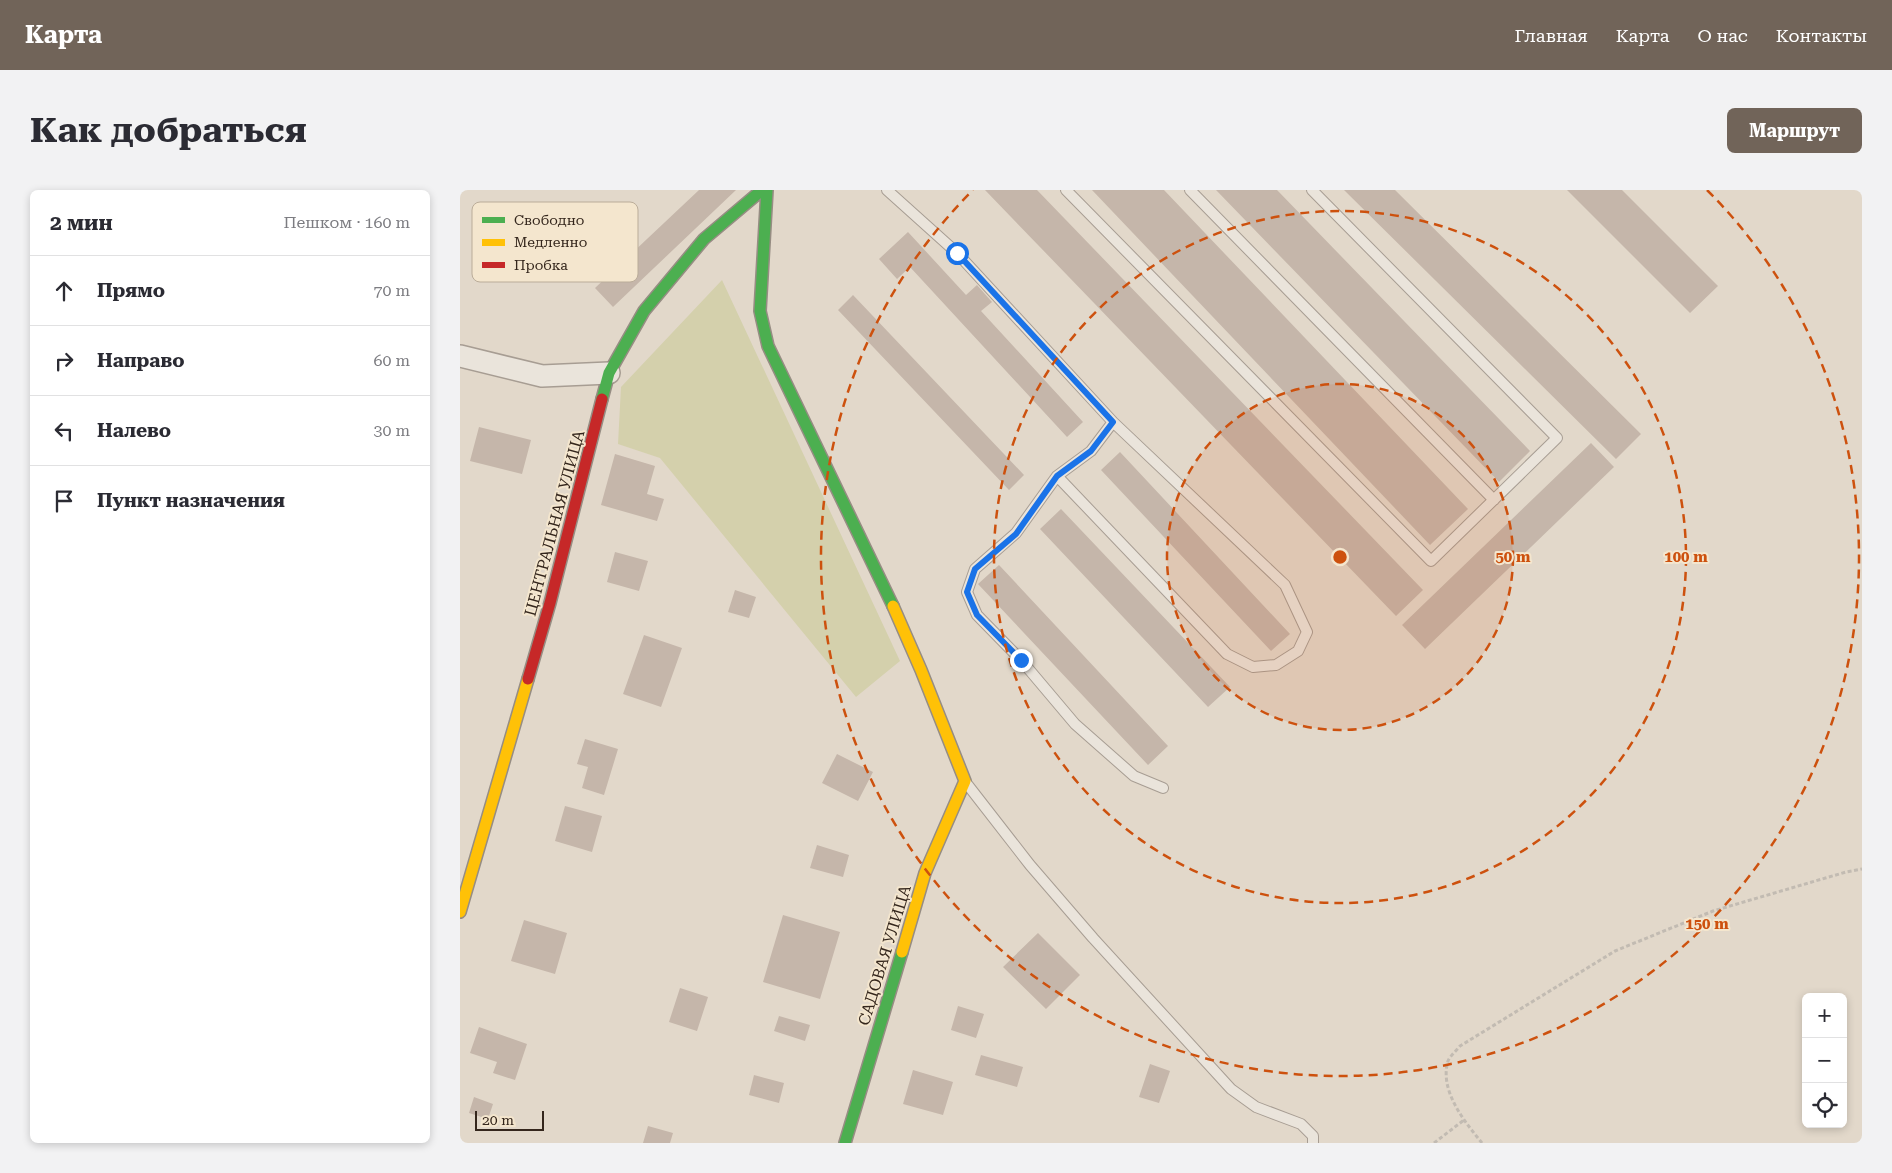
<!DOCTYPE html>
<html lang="ru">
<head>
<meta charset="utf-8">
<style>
  body { margin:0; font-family:"Roboto Serif",serif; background:#f2f2f3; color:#2b2b33 }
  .controls { position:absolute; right:15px; bottom:15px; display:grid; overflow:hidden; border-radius:8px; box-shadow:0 2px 8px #0003 }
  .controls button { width:45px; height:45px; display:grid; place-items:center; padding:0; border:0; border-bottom:1px solid #e1e1e2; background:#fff; color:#2b2b33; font:25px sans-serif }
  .scale { position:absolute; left:15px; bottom:12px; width:69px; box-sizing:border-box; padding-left:5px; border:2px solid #34261c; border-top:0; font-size:14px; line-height:18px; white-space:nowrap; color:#34261c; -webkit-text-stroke:4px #f4e6ce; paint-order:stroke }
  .stop { position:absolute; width:15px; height:15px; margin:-11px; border:4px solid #1a73e8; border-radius:50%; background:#fff }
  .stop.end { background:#1a73e8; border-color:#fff; box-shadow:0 1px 5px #0008 }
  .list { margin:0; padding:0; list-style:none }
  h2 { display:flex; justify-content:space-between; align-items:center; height:65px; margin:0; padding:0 20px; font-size:21px }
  h2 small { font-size:16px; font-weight:400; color:#7c7c81 }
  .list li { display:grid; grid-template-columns:32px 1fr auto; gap:15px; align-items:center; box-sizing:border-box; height:70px; padding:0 20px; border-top:1px solid #e1e1e2 }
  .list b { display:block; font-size:19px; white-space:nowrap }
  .list em { font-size:16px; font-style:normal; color:#7c7c81 }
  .icon { flex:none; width:28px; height:28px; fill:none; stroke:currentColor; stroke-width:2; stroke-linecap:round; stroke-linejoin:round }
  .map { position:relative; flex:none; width:1402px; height:953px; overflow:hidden; border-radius:8px }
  header { display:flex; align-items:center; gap:30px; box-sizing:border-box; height:70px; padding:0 25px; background:#716459; color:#fff }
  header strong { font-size:24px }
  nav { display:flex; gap:28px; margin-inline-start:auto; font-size:18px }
  .intro { display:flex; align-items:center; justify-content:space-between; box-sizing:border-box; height:120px; padding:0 30px }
  h1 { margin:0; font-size:35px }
  .button { padding:12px 22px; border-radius:8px; background:#716459; color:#fff; font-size:18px; font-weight:700 }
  main { display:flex; gap:30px; padding:0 30px }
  aside { flex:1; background:#fff; border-radius:8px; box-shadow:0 2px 8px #0003 }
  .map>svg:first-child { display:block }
  .green { fill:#d4d0ac }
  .building { fill:#c5b6aa }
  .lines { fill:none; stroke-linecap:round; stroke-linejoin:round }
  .lane-casing { stroke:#a79d93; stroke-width:12 }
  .street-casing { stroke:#a79d93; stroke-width:24 }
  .fast-casing { stroke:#968d83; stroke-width:14 }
  .slow-casing { stroke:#968d83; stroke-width:14 }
  .jam-casing { stroke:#968d83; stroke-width:14 }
  .path { stroke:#c2bbb2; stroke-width:3; stroke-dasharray:4 2.5; stroke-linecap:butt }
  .lane { stroke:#eae4db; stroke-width:10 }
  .street { stroke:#eae4db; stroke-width:21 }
  .fast { stroke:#4caf50; stroke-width:11 }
  .slow { stroke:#ffc107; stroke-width:11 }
  .jam { stroke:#c62828; stroke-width:11 }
  .route { stroke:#1a73e8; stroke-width:6 }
  .ring { fill:none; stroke:#cd510e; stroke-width:2.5; stroke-dasharray:9 6 }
  .labels { text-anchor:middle; stroke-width:4; stroke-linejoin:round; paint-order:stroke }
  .street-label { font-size:16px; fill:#34261c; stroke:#f4e6ce }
  .key { fill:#f4e6ce; stroke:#baac99; stroke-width:1 }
  .key-label { font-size:14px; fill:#34261c }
  .centre { fill:#cd510e; stroke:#f4e6ce; stroke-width:2.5 }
  .ring-label { font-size:15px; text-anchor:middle; font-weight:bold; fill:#cd510e; stroke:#f4e6ce; stroke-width:4; stroke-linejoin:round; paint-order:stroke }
</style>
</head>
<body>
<header>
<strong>Карта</strong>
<nav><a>Главная</a><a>Карта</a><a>О нас</a><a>Контакты</a></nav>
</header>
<div class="intro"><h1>Как добраться</h1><a class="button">Маршрут</a></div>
<main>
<aside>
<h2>2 мин<small>Пешком · 160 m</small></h2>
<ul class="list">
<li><svg class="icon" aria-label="ahead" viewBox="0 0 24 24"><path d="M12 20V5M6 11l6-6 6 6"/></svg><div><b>Прямо</b></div><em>70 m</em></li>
<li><svg class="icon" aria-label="right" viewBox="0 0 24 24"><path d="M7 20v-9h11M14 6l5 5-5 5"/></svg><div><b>Направо</b></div><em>60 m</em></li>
<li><svg class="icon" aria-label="left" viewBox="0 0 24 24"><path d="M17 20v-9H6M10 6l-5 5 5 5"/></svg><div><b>Налево</b></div><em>30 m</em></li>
<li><svg class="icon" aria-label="arrive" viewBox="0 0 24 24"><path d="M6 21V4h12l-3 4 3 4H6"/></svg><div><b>Пункт назначения</b></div></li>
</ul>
</aside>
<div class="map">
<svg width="1402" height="953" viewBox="0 0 1402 953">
  <rect width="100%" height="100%" fill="#e2d8ca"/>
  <path class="green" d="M262,90L440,471L396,507L200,268L158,254L161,197Z"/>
  <path class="building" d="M239,0H276L153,117L135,98Z
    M525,0H577L963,400L936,426Z
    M632,0H704L1008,319L970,355Z
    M756,0H817L1070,261L1039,292Z
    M884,0H935L1181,244L1156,269Z
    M1107,0H1162L1258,96L1230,123Z
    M448,42L506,105L517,95L532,112L521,121L623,232L607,247L450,77L437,89L419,69Z
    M393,105L564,285L549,300L378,120Z
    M19,237L71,250L62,284L10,271Z
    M1131,253L1154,277L965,459L942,435Z
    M660,262L830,444L811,461L641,280Z
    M155,264L195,276L187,304L204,309L197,331L141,315Z
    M601,319L770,497L748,517L580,339Z
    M155,362L188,371L179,401L147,392Z
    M539,375L708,556L688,575L518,394Z
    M275,400L296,407L289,428L268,422Z
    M184,445L222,458L201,517L163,504Z
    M125,549L158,559L144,605L122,598L128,577L117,574Z
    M377,564L413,582L398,611L362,593Z
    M105,616L142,626L132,662L95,651Z
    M357,655L389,665L383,687L350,678Z
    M323,725L380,742L360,809L303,792Z
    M64,730L107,743L95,784L51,771Z
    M578,743L620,785L586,819L543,777Z
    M220,798L248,807L237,841L209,832Z
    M498,816L524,824L516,848L491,840Z
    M319,826L350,835L345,851L314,841Z
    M19,837L67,854L55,890L33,883L37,872L10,863Z
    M521,865L563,877L557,897L515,885Z
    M690,874L710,881L699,913L679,907Z
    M453,880L493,892L483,925L443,914Z
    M294,885L324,893L319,913L289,905Z
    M14,907L33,914L28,929L9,923Z
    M188,936L213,943L210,953H183Z"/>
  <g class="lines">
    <defs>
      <path id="lane" d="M427,0L497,63L653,232L825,395L847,442L838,461L816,475L793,477L767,464L597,286
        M606,0L971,371L1097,248L852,0
        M730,0L1034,310
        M653,232L631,261L597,286L556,343L515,379L507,402L517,425L561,470L615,534L674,586L703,598
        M507,594L570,675L633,748L771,899L796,917L841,934L853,946V953"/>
      <path id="street" d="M0,166L82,186L149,183"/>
      <path id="fast" d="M307,0L300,121L308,156L433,416
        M142,209L149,183L184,121L244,49L302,0
        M385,953L442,762"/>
      <path id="slow" d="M433,416L461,480L505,591L465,683L442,762
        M0,722L68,489"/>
      <path id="jam" d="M68,489L90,413L142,209"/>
    </defs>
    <use href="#lane" class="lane-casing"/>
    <use href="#street" class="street-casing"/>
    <use href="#fast" class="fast-casing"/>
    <use href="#slow" class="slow-casing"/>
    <use href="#jam" class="jam-casing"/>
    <path class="path" d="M974,953L1004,930
      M1022,953C1005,932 979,901 988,871C990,866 997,860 1000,856L1155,761L1253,721L1386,682L1402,679"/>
    <use href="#lane" class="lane"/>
    <use href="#street" class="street"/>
    <use href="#fast" class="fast"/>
    <use href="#slow" class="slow"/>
    <use href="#jam" class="jam"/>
  </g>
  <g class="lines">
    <path class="route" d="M497,63L653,232L631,261L597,286L556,344L515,379L507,402L517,425L561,470"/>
  </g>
  <circle cx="880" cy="367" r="173" fill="#cd510e" fill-opacity=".12"/>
  <g class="ring">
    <circle cx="880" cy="367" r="173"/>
    <circle cx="880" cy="367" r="346"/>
    <path d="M1247 0A519 519 0 1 1 513 0"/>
  </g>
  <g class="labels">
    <g class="street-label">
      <text transform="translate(94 333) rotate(-75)" y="6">ЦЕНТРАЛЬНАЯ УЛИЦА</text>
      <text transform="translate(424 765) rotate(-73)" y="6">САДОВАЯ УЛИЦА</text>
    </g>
  </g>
  <rect x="12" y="12" width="166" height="80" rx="8" class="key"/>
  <rect x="22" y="27" width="23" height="6" fill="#4caf50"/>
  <rect x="22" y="49" width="23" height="7" fill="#ffc107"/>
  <rect x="22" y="72" width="23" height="6" fill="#c62828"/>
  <g class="key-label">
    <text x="54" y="35">Свободно</text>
    <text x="54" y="57">Медленно</text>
    <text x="54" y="80">Пробка</text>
  </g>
  <circle cx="880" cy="367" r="8" class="centre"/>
  <g class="ring-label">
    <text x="1053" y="372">50 m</text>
    <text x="1226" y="372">100 m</text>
    <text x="1247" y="739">150 m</text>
  </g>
</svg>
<div class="controls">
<button>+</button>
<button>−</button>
<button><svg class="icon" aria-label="locate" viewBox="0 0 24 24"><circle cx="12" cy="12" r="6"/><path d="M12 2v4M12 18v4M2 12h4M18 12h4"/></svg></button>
</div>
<div class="scale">20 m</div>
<div class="stop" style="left:497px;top:63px"></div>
<div class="stop end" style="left:561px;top:470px"></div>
</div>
</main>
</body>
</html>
